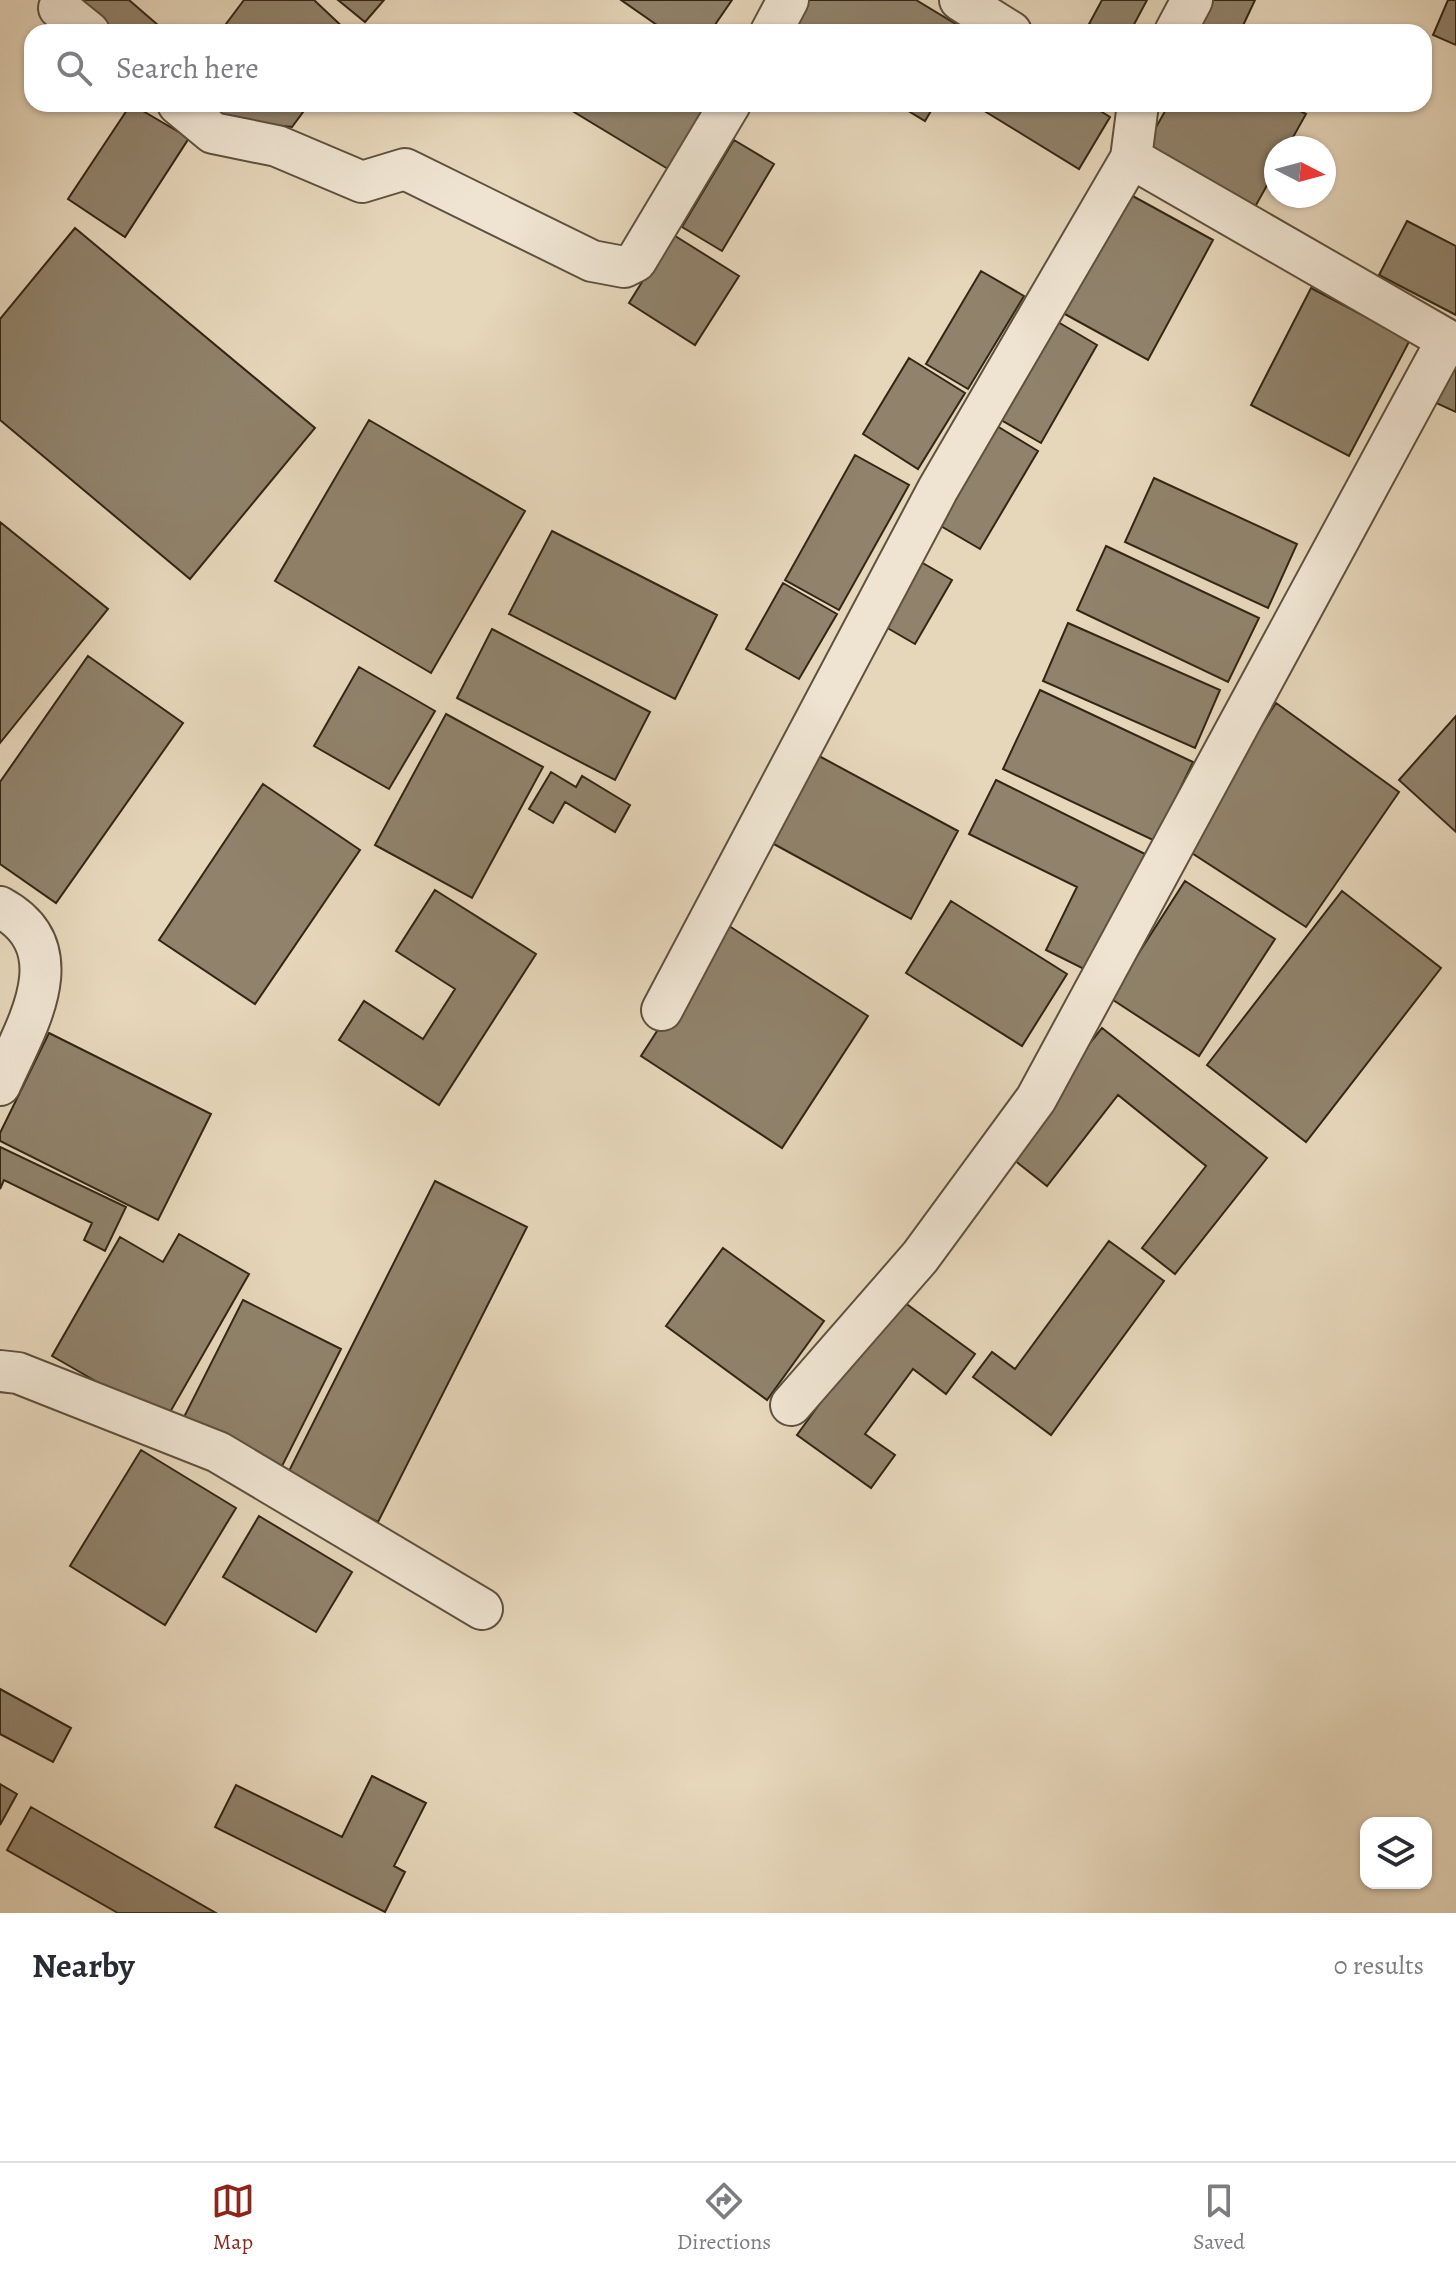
<!DOCTYPE html>
<html lang="en">
<head>
<meta charset="utf-8">
<style>
  body { margin:0; font-family:Alegreya,serif; background:#f2f2f3; color:#2b2b33 }
  .controls { position:absolute; right:24px; bottom:24px; display:grid; overflow:hidden; border-radius:16px; box-shadow:0 2px 6px #0004 }
  .controls button { width:72px; height:72px; display:grid; place-items:center; padding:0; border:0; border-bottom:2px solid #e1e1e2; background:#fff; color:#2b2b33; font:40px sans-serif }
  .compass { position:absolute; left:1264px; top:136px; width:72px; height:72px; border-radius:50%; background:#fff; box-shadow:0 2px 6px #0004; rotate:96deg }
  .list { margin:0; padding:0; list-style:none }
  h2 { display:flex; justify-content:space-between; align-items:center; height:104px; margin:0; padding:0 32px; font-size:34px }
  h2 small { font-size:26px; font-weight:400; color:#7c7c81 }
  .icon { flex:none; width:44px; height:44px; fill:none; stroke:currentColor; stroke-width:2; stroke-linecap:round; stroke-linejoin:round }
  .map { position:relative; flex:none; width:1456px; height:1913px; overflow:hidden }
  .search { position:absolute; background:#fff; box-shadow:0 2px 6px #0004; left:24px; right:24px; top:24px; height:88px; display:flex; align-items:center; gap:20px; box-sizing:border-box; padding:0 28px; border-radius:24px; color:#7c7c81; font-size:30px }
  .sheet { height:248px; background:#fff }
  nav { display:flex; justify-content:space-around; align-items:center; box-sizing:border-box; height:112px; border-top:2px solid #e1e1e2; background:#fff; font-size:22px; color:#7c7c81 }
  nav a { display:grid; justify-items:center; gap:4px }
  nav .on { color:#8f2418 }
  .map>svg:first-child { display:block }
  .building { fill:#90826b; stroke:#322615; stroke-width:2 }
  .lines { fill:none; stroke-linecap:round; stroke-linejoin:round }
  .minor-casing { stroke:#5f523e; stroke-width:44 }
  .minor { stroke:#efe4d2; stroke-width:40 }
</style>
</head>
<body>
<div class="map">
<svg width="1456" height="1913" viewBox="0 0 1456 1913">
  <rect width="100%" height="100%" fill="#e6d6ba"/>
  <filter id="stains"><feTurbulence type="fractalNoise" baseFrequency=".0025" numOctaves="4"/><feColorMatrix values="0 0 0 0 .2 0 0 0 0 .09 0 0 0 0 .02 0 0 0 .5 -.17"/></filter>
  <radialGradient id="worn" r=".72"><stop offset=".6" stop-color="#630" stop-opacity="0"/><stop offset="1" stop-color="#630" stop-opacity=".3"/></radialGradient>
  <path class="building" d="M73,0H129L166,32H113Z
    M244,0H314L348,32H220Z
    M338,0H384L365,22Z
    M621,0H732L710,32H667Z
    M802,0H916L969,32H783Z
    M1102,0H1147L1130,32H1105L1089,24Z
    M1209,0H1255L1240,32H1194Z
    M1448,0H1456V45L1433,35Z
    M131,104L189,138L125,237L68,199Z
    M203,104H309L292,127L222,119Z
    M580,104H714L673,172L574,112Z
    M897,104H935L925,121Z
    M973,104H1089L1110,117L1079,169Z
    M1169,104H1287L1306,114L1287,148H1276V169L1255,207L1145,147Z
    M734,140L774,164L722,251L682,227Z
    M1129,194L1213,240L1148,360L1063,313Z
    M1407,221L1456,246V315L1379,275Z
    M75,228L315,428L190,579L0,420V319Z
    M672,234L739,276L695,345L629,303Z
    M981,271L1024,296L968,389L926,364Z
    M1311,288L1410,340L1349,456L1251,405Z
    M1058,322L1097,345L1041,443L1001,420Z
    M909,358L965,393L918,469L863,434Z
    M1456,365V412L1432,401Z
    M369,420L525,511L431,673L275,581Z
    M997,426L1038,451L980,549L939,525Z
    M855,455L909,485L839,610L785,580Z
    M1154,478L1297,544L1268,608L1125,542Z
    M0,522L108,609L0,743Z
    M552,531L717,615L675,699L509,614Z
    M1106,546L1259,618L1228,682L1077,610Z
    M921,562L952,580L915,644L884,626Z
    M783,583L837,614L799,679L746,649Z
    M1068,623L1220,690L1195,748L1043,681Z
    M492,629L650,712L615,780L457,698Z
    M88,656L183,723L56,903L0,864V782Z
    M359,667L435,711L389,789L314,746Z
    M1040,690L1193,762L1155,841L1003,769Z
    M1276,703L1399,792L1306,927L1184,848Z
    M446,714L543,767L472,898L375,845Z
    M1456,716V832L1399,780Z
    M819,756L958,831L911,919L772,843Z
    M551,772L576,787L582,776L630,805L615,832L565,802L553,823L529,809Z
    M996,780L1145,854L1088,971L1046,950L1077,887L969,834Z
    M263,784L360,850L255,1004L159,940Z
    M1185,881L1275,939L1199,1056L1110,998Z
    M435,890L536,954L439,1105L339,1040L364,1001L423,1039L455,989L396,951Z
    M1342,891L1441,968L1306,1142L1207,1065Z
    M951,901L1067,974L1022,1046L906,973Z
    M726,924L868,1016L782,1148L641,1056Z
    M1102,1028L1267,1158L1175,1274L1142,1248L1206,1166L1118,1095L1047,1186L1004,1152Z
    M49,1033L211,1114L158,1220L0,1141V1133Z
    M0,1147L126,1207L105,1251L84,1240L92,1223L4,1180L0,1189Z
    M435,1181L527,1227L378,1522L287,1475Z
    M179,1234L249,1274L165,1421L52,1356L120,1237L163,1262Z
    M1109,1241L1164,1281L1051,1435L973,1377L992,1352L1015,1369Z
    M723,1248L824,1321L767,1400L666,1326Z
    M897,1297L975,1354L946,1394L913,1369L865,1434L895,1455L871,1488L797,1435Z
    M243,1300L341,1349L279,1472L181,1423Z
    M141,1450L236,1508L165,1625L70,1566Z
    M259,1516L352,1572L316,1632L223,1577Z
    M0,1689L71,1728L53,1762L0,1734Z
    M372,1776L426,1803L394,1866L405,1872L385,1912L215,1827L236,1785L342,1837Z
    M0,1784L17,1794L0,1825Z
    M31,1807L216,1913H118L7,1850Z"/>
  <g class="lines">
    <defs>
      <path id="minor" d="M960,0L1011,32
        M59,8L89,32
        M771,32L788,0
        M1175,32L1192,0
        M178,104L213,133L277,146L362,182L405,169L592,261L624,267L636,261L730,104
        M1131,158L1456,345
        M0,907C77,949 25,1028 0,1085
        M662,1010L938,489L1131,158L1138,104
        M0,1371L18,1373L218,1452L482,1609
        M791,1405L920,1257L1036,1099L1447,340"/>
    </defs>
    <use href="#minor" class="minor-casing"/>
    <use href="#minor" class="minor"/>
  </g>
  <rect width="100%" height="100%" filter="url(#stains)"/>
  <rect width="100%" height="100%" fill="url(#worn)"/>
</svg>
<div class="controls">
<button><svg class="icon" aria-label="layers" viewBox="0 0 24 24"><path d="M12 4l9 5-9 5-9-5zM3 14l9 5 9-5"/></svg></button>
</div>
<svg class="compass" viewBox="-18 -18 36 36"><path d="M0-13l5 13h-10z" fill="#e53935"/><path d="M0 13l5-13h-10z" fill="#7c7c81"/></svg>
<div class="search"><svg class="icon" aria-label="search" viewBox="0 0 24 24"><circle cx="10" cy="10" r="6"/><path d="M15 15l6 6"/></svg>Search here</div>
</div>
<section class="sheet">
<h2>Nearby<small>0 results</small></h2>
<ul class="list">
</ul>
</section>
<nav>
<a class="on"><svg class="icon" aria-label="map" viewBox="0 0 24 24"><path d="M3 6l6-2 6 2 6-2v14l-6 2-6-2-6 2zM9 4v14M15 6v14"/></svg>Map</a>
<a><svg class="icon" aria-label="directions" viewBox="0 0 24 24"><path d="M12 3l9 9-9 9-9-9zM9 14v-3h6M13 9l2 2-2 2"/></svg>Directions</a>
<a><svg class="icon" aria-label="saved" viewBox="0 0 24 24"><path d="M7 4h10v16l-5-4-5 4z"/></svg>Saved</a>
</nav>
</body>
</html>
